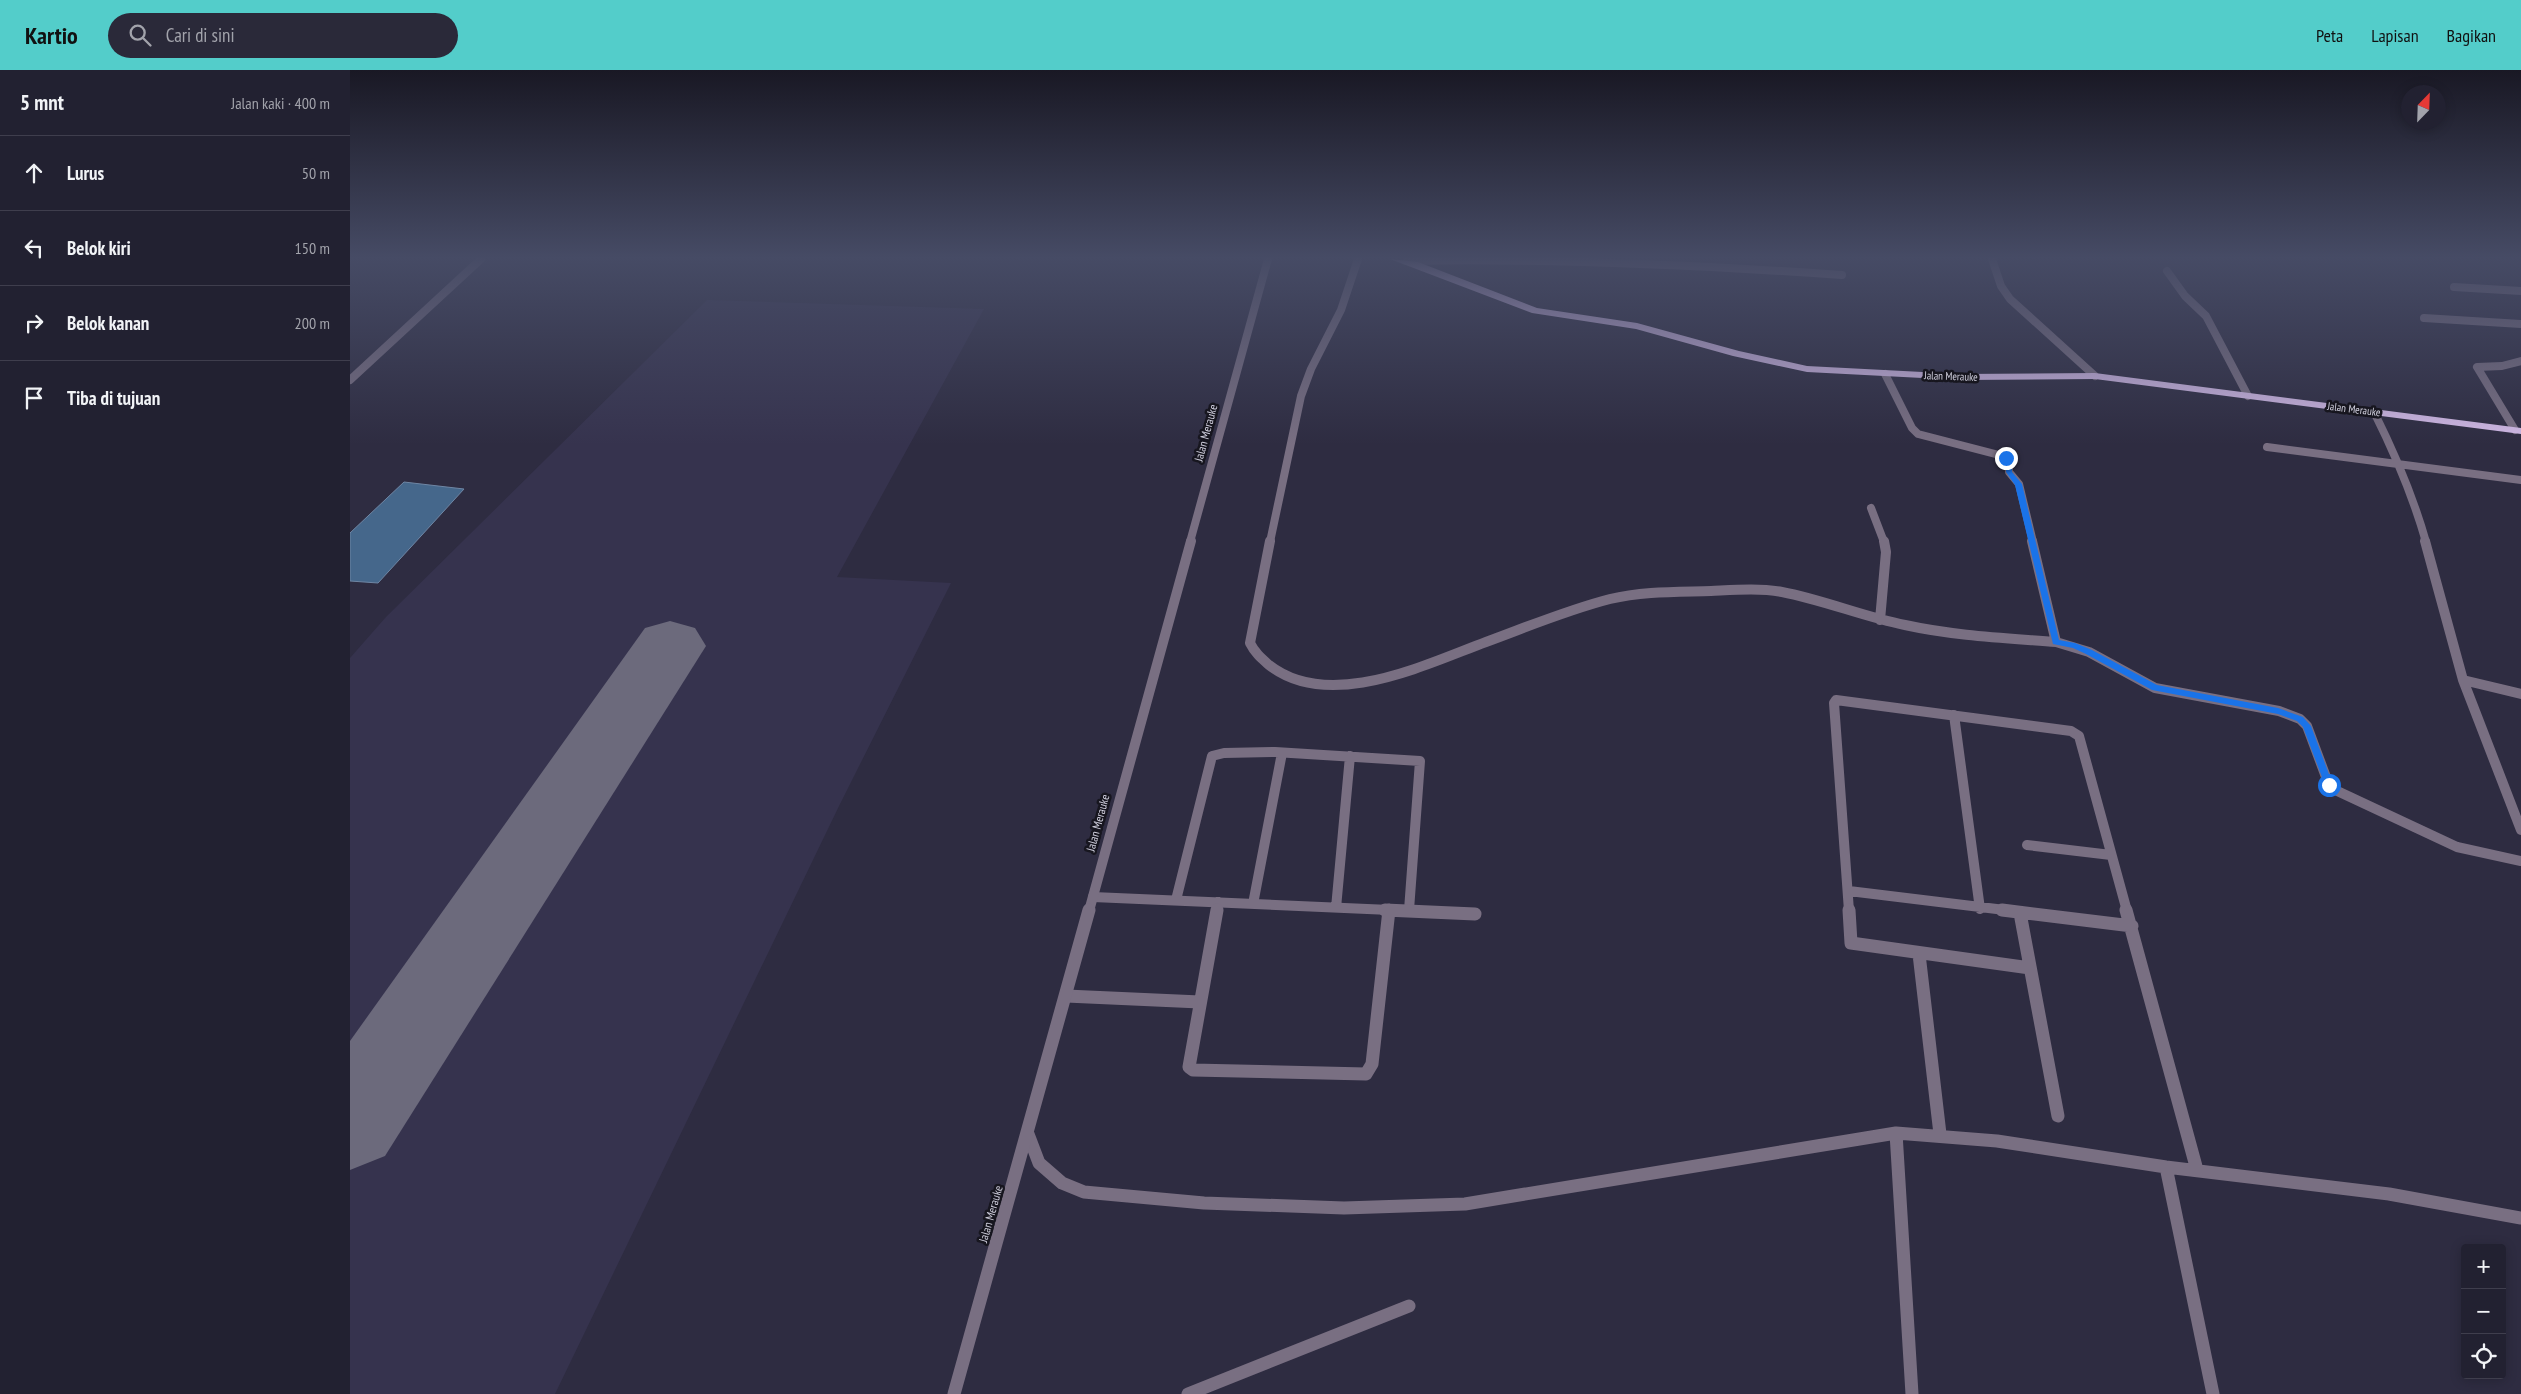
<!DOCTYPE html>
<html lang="id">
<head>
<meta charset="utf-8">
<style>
  body { margin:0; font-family:"PT Sans Narrow",sans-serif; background:#2a2939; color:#f1f3f6 }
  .controls { position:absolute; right:15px; bottom:15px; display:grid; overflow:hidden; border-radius:5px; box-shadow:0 2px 12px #0003 }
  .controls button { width:45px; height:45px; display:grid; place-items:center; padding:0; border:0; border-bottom:1px solid #3f3e4d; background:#222131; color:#f1f3f6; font:25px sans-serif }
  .compass { position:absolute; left:2051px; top:15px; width:45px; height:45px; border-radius:50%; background:#222131; box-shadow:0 2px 12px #0003; rotate:23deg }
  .stop { position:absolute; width:15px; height:15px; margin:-11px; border:4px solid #1a73e8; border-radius:50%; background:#fff }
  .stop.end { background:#1a73e8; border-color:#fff; box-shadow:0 1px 5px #0008 }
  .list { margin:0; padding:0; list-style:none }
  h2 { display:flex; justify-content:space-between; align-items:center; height:65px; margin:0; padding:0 20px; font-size:21px }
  h2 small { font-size:16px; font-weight:400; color:#a2a3ab }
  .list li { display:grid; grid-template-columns:32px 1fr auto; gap:15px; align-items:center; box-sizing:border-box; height:75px; padding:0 20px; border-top:1px solid #3f3e4d }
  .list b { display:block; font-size:19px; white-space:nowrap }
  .list em { font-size:16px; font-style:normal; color:#a2a3ab }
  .icon { flex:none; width:28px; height:28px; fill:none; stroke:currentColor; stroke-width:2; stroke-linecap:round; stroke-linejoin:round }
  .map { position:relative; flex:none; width:2171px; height:1324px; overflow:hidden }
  header { display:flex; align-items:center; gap:30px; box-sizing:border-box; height:70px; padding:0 25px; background:#53cdca; color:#111 }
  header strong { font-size:24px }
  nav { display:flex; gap:28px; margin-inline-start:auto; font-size:18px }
  .search { width:350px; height:45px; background:#2a2939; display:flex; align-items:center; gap:12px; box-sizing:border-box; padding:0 18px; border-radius:28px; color:#a2a3ab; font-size:19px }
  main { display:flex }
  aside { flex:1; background:#222131 }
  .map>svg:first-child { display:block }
  .built { fill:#36334e }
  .water { fill:#45678b; stroke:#6f86a4 }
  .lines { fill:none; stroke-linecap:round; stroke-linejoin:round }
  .runway { fill:#6c6a7c; fill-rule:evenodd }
  .minor-far2 { stroke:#796f82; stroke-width:8 }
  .minor-far1 { stroke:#796f82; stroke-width:10 }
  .minor { stroke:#796f82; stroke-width:13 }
  .tertiary-far2 { stroke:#796f82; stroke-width:8 }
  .tertiary-far1 { stroke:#796f82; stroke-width:10 }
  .tertiary { stroke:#796f82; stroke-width:13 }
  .trunk { fill:#d2bae6; fill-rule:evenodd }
  .route { fill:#1a73e8 }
  .labels { text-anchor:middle; stroke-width:5; stroke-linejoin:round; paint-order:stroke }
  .far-street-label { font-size:11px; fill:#d1d0de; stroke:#17161f }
  .street-label { font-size:12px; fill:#d1d0de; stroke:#17161f }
</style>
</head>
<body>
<header>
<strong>Kartio</strong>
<div class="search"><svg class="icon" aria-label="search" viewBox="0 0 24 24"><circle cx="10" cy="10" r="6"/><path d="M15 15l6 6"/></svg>Cari di sini</div>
<nav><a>Peta</a><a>Lapisan</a><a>Bagikan</a></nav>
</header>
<main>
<aside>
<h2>5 mnt<small>Jalan kaki · 400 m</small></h2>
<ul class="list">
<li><svg class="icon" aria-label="ahead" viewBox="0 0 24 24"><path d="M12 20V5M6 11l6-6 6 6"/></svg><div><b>Lurus</b></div><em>50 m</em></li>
<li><svg class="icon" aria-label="left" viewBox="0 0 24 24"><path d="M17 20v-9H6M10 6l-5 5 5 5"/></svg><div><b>Belok kiri</b></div><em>150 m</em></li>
<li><svg class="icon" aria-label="right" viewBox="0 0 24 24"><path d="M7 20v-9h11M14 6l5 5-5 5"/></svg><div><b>Belok kanan</b></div><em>200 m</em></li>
<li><svg class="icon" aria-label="arrive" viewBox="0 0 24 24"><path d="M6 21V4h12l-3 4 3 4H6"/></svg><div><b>Tiba di tujuan</b></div></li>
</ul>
</aside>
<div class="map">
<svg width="2171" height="1324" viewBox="0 0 2171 1324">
  <rect width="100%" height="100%" fill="#2e2c41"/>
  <path class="built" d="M357,230L634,239L487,507L601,513L490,734L205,1324H0V588L36,547Z"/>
  <path class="water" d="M54,412L114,419L28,513L0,511V463Z"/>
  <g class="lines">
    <path class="runway" d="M320,551L345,558L356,576L35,1086L0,1100V971L295,558Z"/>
    <path class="minor-far2" d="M1642,189L1651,216L1660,229L1745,306
      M1056,191C1202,188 1347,195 1492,205
      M1817,201L1835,226L1856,246L1898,326
      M2104,217L2171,221
      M2074,248L2171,254
      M1535,304L1562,358L1568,364L1653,386L1658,390L1659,402L1669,414L1683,472
      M0,310L131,189
      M2024,342C2045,384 2063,426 2076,472
      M2165,360L2127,297L2152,296L2171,291
      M1917,377L2171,410
      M1521,438L1534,472
      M920,472L951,326L961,299L991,240L1008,189"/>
    <path class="minor-far1" d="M920,471L900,573C905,583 911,588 919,595C979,642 1074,595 1136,572C1177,557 1217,540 1260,529C1293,521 1327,522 1361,521C1384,520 1409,518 1432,522C1474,530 1514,547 1555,555C1605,566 1656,568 1706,572L1682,471
      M2075,471L2113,610L2171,760
      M1530,550L1536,482L1534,471
      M1706,572L1739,582L1805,618L1929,641L1950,649L1957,656L1979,715L1983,719L2107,777L2171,791
      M2113,610L2171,624
      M1604,645L1630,839
      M1677,775L1761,785
      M1499,821L1663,841
      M743,827L1063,841
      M826,830L862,686L874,683L925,682L1070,691L1059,840
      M903,834L932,683
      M986,838L1000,686
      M866,841L868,832
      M1499,841L1484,633L1486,630L1721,661L1729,666L1777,841"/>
    <path class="minor" d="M867,840L839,997L843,1000L1016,1004L1022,994L1039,840
      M1035,840L1125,844
      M1499,840L1501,873L1680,898
      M1652,840L1782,856
      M1776,840L1847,1100
      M1670,843L1708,1046
      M1569,884L1590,1064
      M716,926L850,932
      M1546,1063L1562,1324
      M678,1064L689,1093L712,1113L734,1122L854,1133L994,1138L1115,1134L1546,1063L1647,1071L1816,1097L2039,1124L2171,1148
      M1816,1097L1863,1324
      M838,1324L1059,1236"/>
    <path class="tertiary-far2" d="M840,472L918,189"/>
    <path class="tertiary-far1" d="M739,841L841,471"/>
    <path class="tertiary" d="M604,1324L739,840"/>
    <path class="trunk" d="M1040,189L1068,192L1187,238L1287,253L1389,281L1457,296L1611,304L1745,303L2171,358V364L1745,309L1611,310L1457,302L1383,286L1286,259L1182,243Z"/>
  </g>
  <linearGradient id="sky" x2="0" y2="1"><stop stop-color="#191824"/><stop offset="0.5" stop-color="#464b65"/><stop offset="1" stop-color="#464b65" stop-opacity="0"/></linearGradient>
  <rect width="2171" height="375" fill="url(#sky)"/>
  <path class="route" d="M1656,386L1662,392V402L1672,414L1709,570L1725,573L1742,580L1807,615L1928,638L1953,647L1961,656L1983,715L1982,717H1976L1975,715L1953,657L1947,651L1928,644L1802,620L1736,584L1723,578L1703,574L1665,415L1656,402V392L1652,388Z"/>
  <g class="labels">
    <g class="far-street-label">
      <text transform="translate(1601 306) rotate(2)" y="4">Jalan Merauke</text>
      <text transform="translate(2004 339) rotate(7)" y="4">Jalan Merauke</text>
    </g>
    <g class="street-label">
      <text transform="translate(856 363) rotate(-75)" y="4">Jalan Merauke</text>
      <text transform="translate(748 753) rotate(-75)" y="4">Jalan Merauke</text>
      <text transform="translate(641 1144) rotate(-74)" y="4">Jalan Merauke</text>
    </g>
  </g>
</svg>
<div class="controls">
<button>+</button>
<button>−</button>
<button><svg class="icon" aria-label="locate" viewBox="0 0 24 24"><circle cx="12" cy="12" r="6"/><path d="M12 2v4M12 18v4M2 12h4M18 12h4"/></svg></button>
</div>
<svg class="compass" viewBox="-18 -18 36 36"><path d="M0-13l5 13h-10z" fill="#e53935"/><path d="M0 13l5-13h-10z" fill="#a2a3ab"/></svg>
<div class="stop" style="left:1979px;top:715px"></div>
<div class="stop end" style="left:1656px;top:388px"></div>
</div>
</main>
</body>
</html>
